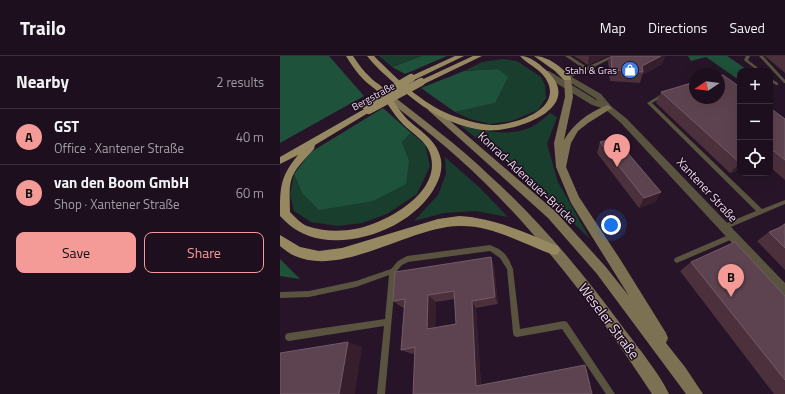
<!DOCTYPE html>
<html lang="en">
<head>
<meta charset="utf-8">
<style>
  body { margin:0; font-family:"Titillium Web",sans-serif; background:#2a1d2b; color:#f1f3f6 }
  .controls { position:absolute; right:12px; top:12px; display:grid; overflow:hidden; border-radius:8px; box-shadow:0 4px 16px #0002 }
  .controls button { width:36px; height:36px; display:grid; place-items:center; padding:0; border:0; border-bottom:1px solid #3b2f3c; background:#1d0f1e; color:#f1f3f6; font:20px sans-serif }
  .compass { position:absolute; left:409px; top:12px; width:36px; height:36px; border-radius:50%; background:#1d0f1e; box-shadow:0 4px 16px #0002; rotate:257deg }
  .you { position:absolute; left:331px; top:169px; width:14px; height:14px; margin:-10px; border:3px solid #fff; border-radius:50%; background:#1a73e8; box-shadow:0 0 0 6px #1a73e833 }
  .badge { display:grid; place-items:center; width:26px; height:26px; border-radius:50%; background:#f59b97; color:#111; font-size:13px; font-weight:700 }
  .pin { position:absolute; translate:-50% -33px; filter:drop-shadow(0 1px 2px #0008) }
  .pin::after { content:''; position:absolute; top:21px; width:14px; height:12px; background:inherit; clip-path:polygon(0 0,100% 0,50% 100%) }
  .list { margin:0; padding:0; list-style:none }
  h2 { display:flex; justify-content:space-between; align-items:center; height:52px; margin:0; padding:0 16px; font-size:17px }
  h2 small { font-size:13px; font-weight:400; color:#a09ca4 }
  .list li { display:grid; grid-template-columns:26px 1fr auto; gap:12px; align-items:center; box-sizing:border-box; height:56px; padding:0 16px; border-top:1px solid #3b2f3c }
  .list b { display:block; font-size:15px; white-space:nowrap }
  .list p { margin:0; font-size:13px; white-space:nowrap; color:#a09ca4 }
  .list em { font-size:13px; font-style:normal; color:#a09ca4 }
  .actions { display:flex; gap:8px; padding:12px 16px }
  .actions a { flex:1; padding:9px 0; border:1px solid #f59b97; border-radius:8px; text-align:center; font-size:14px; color:#f59b97 }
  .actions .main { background:#f59b97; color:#111 }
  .icon { flex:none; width:22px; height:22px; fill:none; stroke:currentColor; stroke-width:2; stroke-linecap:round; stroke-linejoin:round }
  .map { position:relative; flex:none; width:505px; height:338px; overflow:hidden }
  header { display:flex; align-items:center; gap:24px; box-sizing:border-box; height:56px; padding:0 20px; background:#1d0f1e; border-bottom:1px solid #3b2f3c }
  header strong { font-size:19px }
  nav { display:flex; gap:22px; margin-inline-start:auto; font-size:14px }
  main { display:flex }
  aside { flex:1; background:#1d0f1e }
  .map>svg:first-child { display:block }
  .green { fill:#193e2d }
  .forest { fill:#1f523a }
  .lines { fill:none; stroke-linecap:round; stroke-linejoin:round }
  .service { fill:#595340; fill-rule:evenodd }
  .minor { fill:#595340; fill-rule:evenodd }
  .secondary { fill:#7c7153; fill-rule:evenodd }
  .primary { fill:#968961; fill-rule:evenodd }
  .primary-bridge { stroke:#968961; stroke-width:8 }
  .wall { fill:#4c313d; fill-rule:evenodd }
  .shaded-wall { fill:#361e2d }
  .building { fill:#5d434f; stroke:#735b68; fill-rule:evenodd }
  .labels { text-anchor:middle; stroke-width:3; stroke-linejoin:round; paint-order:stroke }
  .far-poi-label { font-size:10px; fill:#e9dbe9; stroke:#1d0b1e; text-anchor:end }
  .far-street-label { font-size:10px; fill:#e9dbe9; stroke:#1d0b1e }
  .street-label { font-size:12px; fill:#e9dbe9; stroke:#1d0b1e }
  .near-street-label { font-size:14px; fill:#e9dbe9; stroke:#1d0b1e }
</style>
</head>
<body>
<header>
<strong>Trailo</strong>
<nav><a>Map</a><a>Directions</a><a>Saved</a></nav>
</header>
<main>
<aside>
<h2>Nearby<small>2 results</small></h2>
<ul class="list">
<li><span class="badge">A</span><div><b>GST</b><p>Office · Xantener Straße</p></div><em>40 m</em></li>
<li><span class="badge">B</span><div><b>van den Boom GmbH</b><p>Shop · Xantener Straße</p></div><em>60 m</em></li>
</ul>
<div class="actions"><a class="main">Save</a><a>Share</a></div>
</aside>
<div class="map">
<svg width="505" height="338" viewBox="0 0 505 338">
  <rect width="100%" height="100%" fill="#271428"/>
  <path class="green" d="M99,0H142L112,11Z
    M223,3L237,5L261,21L265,29L266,42L258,54L232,65L210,68L190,63L175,56L215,47L218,13L184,15L202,6Z
    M270,57L277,61L267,88L278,126L310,183L241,117L181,70C206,75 232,82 255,69C260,66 265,61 270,57Z
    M131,77L145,88L150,110L137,138L107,158L82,167L58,170L31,166L14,155L10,138L14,118L22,137L129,104L122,86Z
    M165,101L200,132L228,161L195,155L164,157L134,165L158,139L166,118Z"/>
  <path class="forest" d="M0,0H49L84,40L0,87Z
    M142,0H167L125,18L112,11Z
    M408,0H447L469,15H460V21L456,22L426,1L411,5Z
    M218,13L228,21L215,47L175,56L141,32L184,15Z
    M103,52L131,77L122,86L129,104L126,128L93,145L39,154L22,137L14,118L31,96Z
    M0,203L20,223L0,220Z"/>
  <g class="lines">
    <path class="service" d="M285,0H290L307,11L331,0H336L308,14L284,24L282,23L283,22L304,13Z
      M466,0H470L468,4L482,15H478L465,5L464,4Z
      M479,0H483L505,24V27H504Z
      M490,22L498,27V29H496L490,25Z
      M415,25V27L394,35L391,34Z
      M382,38L386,39L372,47L482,153L505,144V148L446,173L444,174L442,173L441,171L442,169L476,155L367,47Z
      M453,177L455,178L456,180L455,182L399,206L397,207L395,206L394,204L395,202Z
      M210,189L219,193L225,198L229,204L233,213L240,273L284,265L287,266L335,338H326L282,273L237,281L234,280L233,277L227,213L220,202L210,195L128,206L122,209L116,216L105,338H97L104,270L9,285L6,284L5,281L6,278L9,277L105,263L109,219L76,231L29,241L0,242V236L29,235L76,225L111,213L118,205L127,200Z"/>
    <path class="minor" d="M263,15H269L318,45L315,42L283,22L284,20H290L321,38L331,50L347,63L505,227V242L501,240L341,67L325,53L312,49L263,19Z"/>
    <path class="secondary" d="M284,20H290L291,22L293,41L284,84C294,67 307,58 325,50L328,49L332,52L308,67L298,75L291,87L286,111L299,141L340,203L386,277L388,282L386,287L405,311L423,338H406L317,218L268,162L148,54L152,51L155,52L276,156L325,210L349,240L291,147L276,111L274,87L285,41Z
      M101,35H107C142,63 178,89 210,120C260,165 303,217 342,270C356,289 380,318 389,338H372C323,263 269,190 205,127C173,95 137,67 101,39Z"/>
    <path class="primary" d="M66,0H73C78,7 83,15 90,21C94,26 100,28 104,33C112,42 118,53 126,62C138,74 155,82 160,100C163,109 161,120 156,129C137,167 82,190 41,183C24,180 12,173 0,160C0,131 0,121 18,99L0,108V101L86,52L89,51L93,54L35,89L34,93C9,120 9,120 10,156C15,161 20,167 27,170C41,175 59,176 75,173C104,168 160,138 151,101C148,85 132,78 122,67C113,58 108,47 100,38C95,32 89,29 84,24C77,17 71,8 66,0Z
      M87,0H94C116,22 141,47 171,59C184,64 198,68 212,69C233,69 280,55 268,27C263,14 248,9 240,0C250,0 258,7 266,14C308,52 233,78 202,74C164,68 140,50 113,26C104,18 94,9 87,0Z
      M175,0H184L134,24H131L127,22Z
      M193,0H202L144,28H138L137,26Z
      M254,0C268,0 282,11 291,22L290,24H284L275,15Z
      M179,160C215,162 246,177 278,190L280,194L278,198L274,199C243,188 213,169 179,170C129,171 63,221 15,200C10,198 5,194 0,190V179L20,191L39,195L62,192L158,163Z"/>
    <path class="primary-bridge" d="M85,49L131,22
      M89,54L141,26"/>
  </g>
  <path class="wall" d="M294,0H327L308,9Z
    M330,0H385L382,8L362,19L360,27L330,25L328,5Z
    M485,0H505V17Z
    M460,31V114L450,117L376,47L381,36Z
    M490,52L505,63V124L490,111Z
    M320,86L381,136L375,146L359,152L317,97Z
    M505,167V214L477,185L489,176L498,172Z
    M211,201L214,210L218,248L196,252L201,330L312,338H133L135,297L132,298L121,294L124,252H123L113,245ZM175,243L176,268L155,272L156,246Z
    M411,206L505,240V338H494L400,215Z"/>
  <path class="shaded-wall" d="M309,0H327L308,9Z
    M381,0H385L382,8L362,19L363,16L362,10Z
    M460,107V114L450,117Z
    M381,136L375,146L359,152L364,142Z
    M211,201L214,210L218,248L215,241Z
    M148,239L156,246L155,278L147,273Z
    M192,245L196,252L201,332L196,330Z
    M68,286L82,291L75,338H59Z"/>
  <path class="building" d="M331,0H381L362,10L363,16L332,14Z
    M443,19L460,31V107L381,36L415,26V42H439V20Z
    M490,52L505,63V104L494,95L490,96Z
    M335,82L381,136L364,142L320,86Z
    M505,168V192L489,176L501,171Z
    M455,186L505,240V324L411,206Z
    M211,201L215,241L192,245L196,330L305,309L312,338H133L135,291L121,294L125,243L113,245L115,216ZM174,235L176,268L147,273L148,239Z
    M68,286L59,338H0V297Z"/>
  <defs>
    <symbol id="shop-disc" viewBox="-11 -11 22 22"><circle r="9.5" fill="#3f7fe0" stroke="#1d0b1e"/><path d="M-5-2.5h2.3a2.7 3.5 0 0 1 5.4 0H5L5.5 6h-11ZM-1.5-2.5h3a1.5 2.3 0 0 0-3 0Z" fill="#fff"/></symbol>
  </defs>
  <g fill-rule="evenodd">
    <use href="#shop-disc" x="340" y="4" width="20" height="20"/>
  </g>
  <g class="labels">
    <g class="far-poi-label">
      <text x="337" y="18">Stahl &amp; Gras</text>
    </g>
    <g class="far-street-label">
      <text transform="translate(93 40) rotate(-29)" y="4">Bergstraße</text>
    </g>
    <g class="street-label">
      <text transform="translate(247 122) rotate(43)" y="4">Konrad-Adenauer-Brücke</text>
      <text transform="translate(427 134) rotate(47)" y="4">Xantener Straße</text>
    </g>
    <g class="near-street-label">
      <text transform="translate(329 265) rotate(53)" y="5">Weseler Straße</text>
    </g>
  </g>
</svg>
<div class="controls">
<button>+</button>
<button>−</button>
<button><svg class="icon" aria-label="locate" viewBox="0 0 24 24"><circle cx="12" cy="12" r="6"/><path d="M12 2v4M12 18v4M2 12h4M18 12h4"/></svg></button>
</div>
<svg class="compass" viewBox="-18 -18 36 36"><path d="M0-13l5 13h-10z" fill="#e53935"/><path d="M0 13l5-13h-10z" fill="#a09ca4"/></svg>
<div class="you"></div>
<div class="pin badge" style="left:337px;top:111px">A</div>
<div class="pin badge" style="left:451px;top:241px">B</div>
</div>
</main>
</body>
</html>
